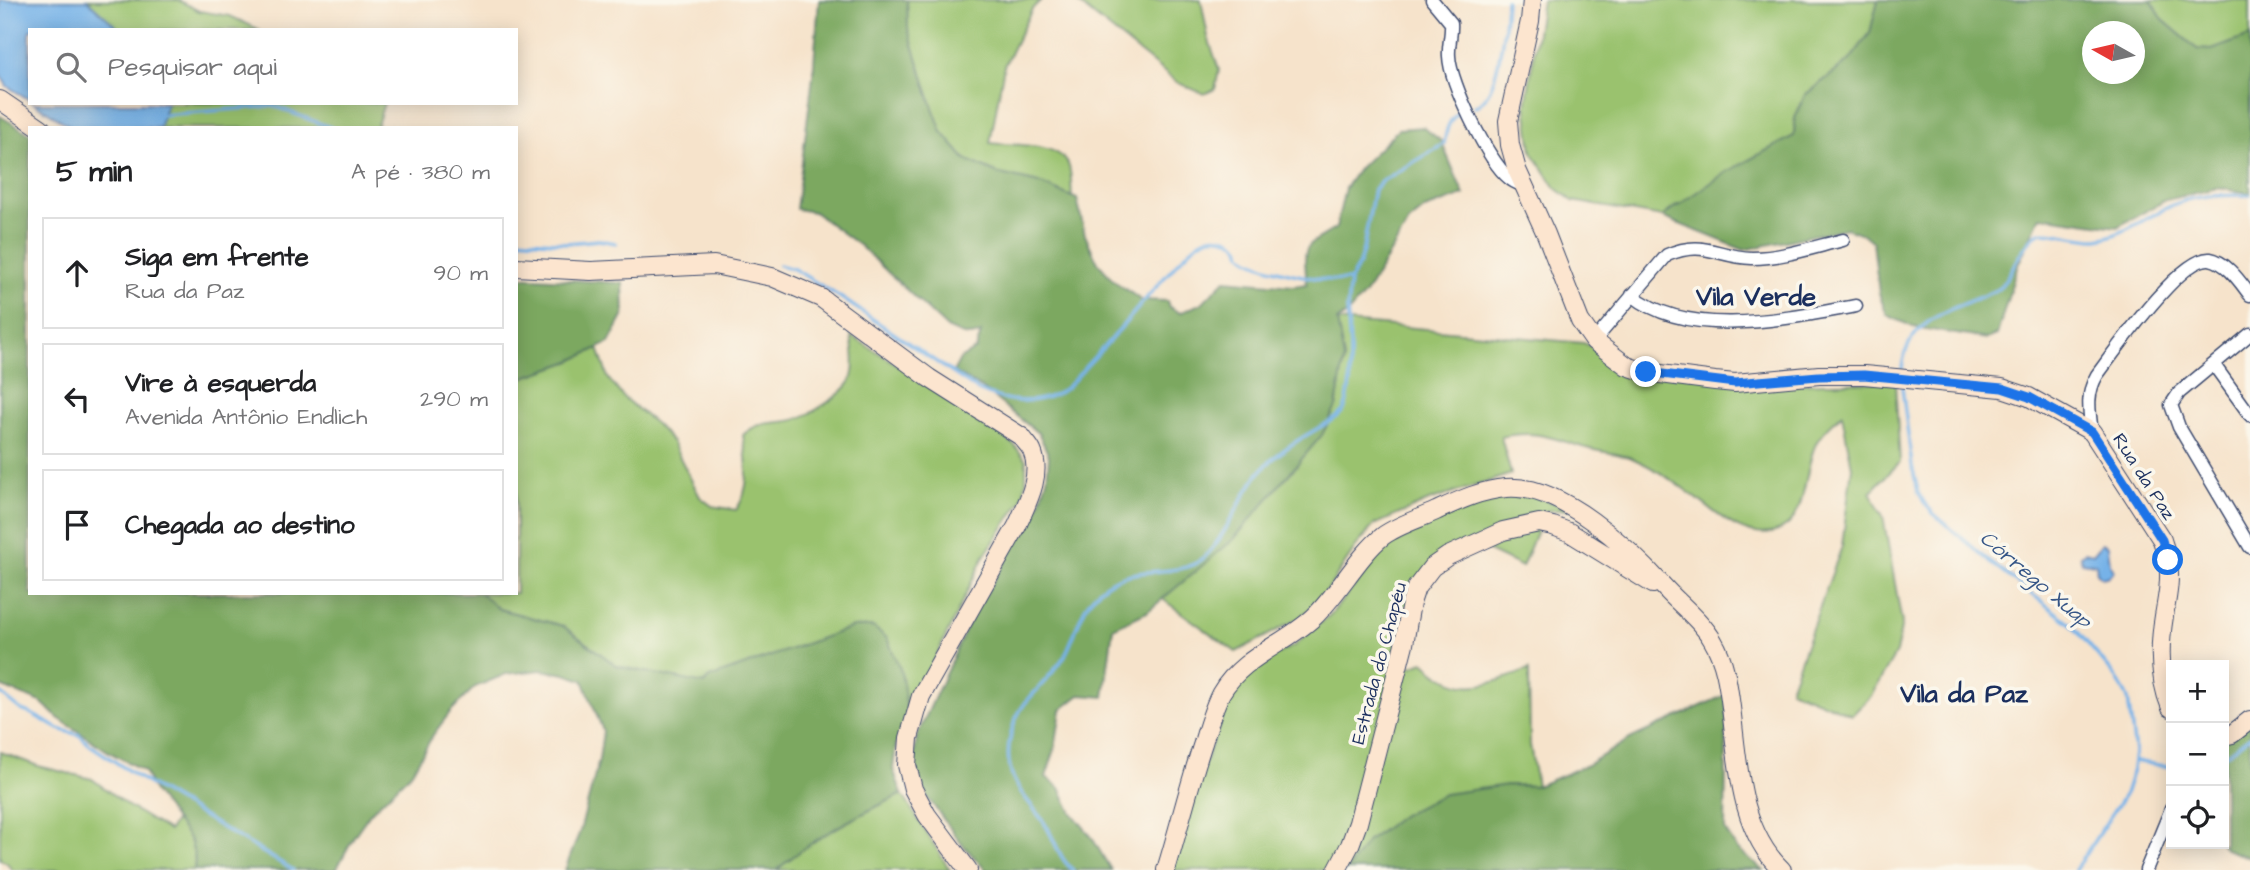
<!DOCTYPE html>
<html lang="pt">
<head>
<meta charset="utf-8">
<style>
  body { margin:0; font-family:"Architects Daughter",sans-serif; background:#f6f6f6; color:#202124 }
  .controls { position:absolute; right:21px; bottom:21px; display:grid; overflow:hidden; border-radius:0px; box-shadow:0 4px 18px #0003 }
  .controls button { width:63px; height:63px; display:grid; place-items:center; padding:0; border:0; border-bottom:2px solid #e0e0e0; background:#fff; color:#202124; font:35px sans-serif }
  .compass { position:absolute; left:2082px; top:21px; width:63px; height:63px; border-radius:50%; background:#fff; box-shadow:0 4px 18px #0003; rotate:278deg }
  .stop { position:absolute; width:21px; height:21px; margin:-16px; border:5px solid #1a73e8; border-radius:50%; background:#fff }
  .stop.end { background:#1a73e8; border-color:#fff; box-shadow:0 2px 7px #0008 }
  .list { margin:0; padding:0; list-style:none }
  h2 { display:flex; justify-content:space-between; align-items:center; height:91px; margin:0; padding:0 28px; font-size:30px }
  h2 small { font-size:23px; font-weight:400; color:#757577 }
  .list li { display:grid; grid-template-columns:46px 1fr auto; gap:21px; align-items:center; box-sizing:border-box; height:112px; margin:0 14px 14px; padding:0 14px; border:2px solid #e0e0e0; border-radius:0px }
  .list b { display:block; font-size:26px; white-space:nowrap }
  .list p { margin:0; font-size:23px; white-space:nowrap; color:#757577 }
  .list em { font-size:23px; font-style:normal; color:#757577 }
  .icon { flex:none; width:38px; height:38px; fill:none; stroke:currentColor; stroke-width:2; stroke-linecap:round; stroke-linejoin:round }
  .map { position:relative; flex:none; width:2250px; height:870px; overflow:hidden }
  .search { position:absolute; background:#fff; box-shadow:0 4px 18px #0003; left:28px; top:28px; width:490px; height:77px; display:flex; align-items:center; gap:18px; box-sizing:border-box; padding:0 24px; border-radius:0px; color:#757577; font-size:26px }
  .panel { position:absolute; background:#fff; box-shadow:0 4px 18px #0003; left:28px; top:126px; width:490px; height:469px; border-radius:0px }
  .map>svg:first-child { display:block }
  .green { fill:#9ac26e; stroke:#5a7866; stroke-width:2 }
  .forest { fill:#7ba861; stroke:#4b6c60; stroke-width:2; fill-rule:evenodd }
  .water { fill:#76b2e8; stroke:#4870a3; stroke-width:2 }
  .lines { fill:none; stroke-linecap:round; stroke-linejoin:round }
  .stream { stroke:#76b2e8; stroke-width:3.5 }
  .street-casing { stroke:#3c4a6e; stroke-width:15 }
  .secondary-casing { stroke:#3c4a6e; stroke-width:20 }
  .street { stroke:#fff; stroke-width:12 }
  .secondary { stroke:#fce5cf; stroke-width:18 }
  .route { stroke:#1a73e8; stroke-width:9 }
  .labels { text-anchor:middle; stroke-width:7; stroke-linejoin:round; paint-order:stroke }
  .street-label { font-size:19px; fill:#1b2f5e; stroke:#fbf7ec }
  .water-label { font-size:21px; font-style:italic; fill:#365687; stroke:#fbf7ec }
  .district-label { font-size:26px; font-weight:bold; fill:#1b2f5e; stroke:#fbf7ec }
</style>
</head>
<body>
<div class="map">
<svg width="2250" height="870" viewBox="0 0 2250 870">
  <rect width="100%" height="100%" fill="#fbf7ec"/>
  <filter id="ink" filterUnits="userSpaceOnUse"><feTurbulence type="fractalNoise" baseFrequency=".0143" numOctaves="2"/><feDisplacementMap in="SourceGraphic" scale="14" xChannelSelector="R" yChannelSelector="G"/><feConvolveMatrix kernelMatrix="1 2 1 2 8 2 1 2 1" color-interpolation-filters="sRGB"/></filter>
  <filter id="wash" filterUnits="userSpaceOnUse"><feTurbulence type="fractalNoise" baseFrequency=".00686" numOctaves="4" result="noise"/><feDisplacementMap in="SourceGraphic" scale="28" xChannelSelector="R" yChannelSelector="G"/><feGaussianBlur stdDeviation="1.57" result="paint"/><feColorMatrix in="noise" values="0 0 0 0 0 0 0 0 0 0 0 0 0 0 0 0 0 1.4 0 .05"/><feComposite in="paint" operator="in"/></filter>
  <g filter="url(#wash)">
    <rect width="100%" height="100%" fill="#f6e3cb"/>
    <path class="green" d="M87,0H178L199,11L230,16L260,30H120Z
      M907,0H1041L1032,9L1004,66L990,143C1012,146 1056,141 1068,164C1072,172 1071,188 1072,197L1039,183L996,173L965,159L942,132L932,105L908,29Z
      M1074,0H1201L1208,37L1219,70L1215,89L1204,94L1178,83Z
      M1542,0H1878L1870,33L1849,61L1805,95L1795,118L1794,136L1728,171L1685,200V203L1677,205L1662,217L1573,201L1556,188L1532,152L1526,105Z
      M2151,0H2250V36L2212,50L2197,49L2163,20Z
      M167,103H384L376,128H159Z
      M1336,321L1584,343L1629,368L1757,384L1895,382L1900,462L1870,492L1883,516L1902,623L1896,653L1871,696L1852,715L1790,689L1842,546L1852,467L1842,414C1835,421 1826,428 1820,437C1803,460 1809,515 1782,529C1748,547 1712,509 1687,491C1671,479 1650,466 1632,458C1620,454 1608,453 1595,450C1557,442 1544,428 1501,437L1511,474L1429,501L1374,525L1358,544L1324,595L1300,618L1236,652L1161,598L1234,539L1264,501L1294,469L1336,407L1344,359Z
      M851,336L931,385L983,420L1015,446L1026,460V483L1022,500L984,556L908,716L873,627H853L709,678L703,684L617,666L563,626L499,609L480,593H516V380L571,361L598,348L608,378L624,398L657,425L672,442L700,497L712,506L736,510C752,488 747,461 743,435C761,419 772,425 794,420C808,416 845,394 851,380C856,367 853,349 851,336Z
      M1519,490L1571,509L1545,511L1522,567L1474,544L1422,576L1403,670L1424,662C1461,699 1485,685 1529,670L1530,745L1537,786L1507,785L1367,842L1347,870H1172C1191,801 1212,734 1244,670L1294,646L1331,614L1385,549L1431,518Z
      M0,752L38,766L92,779L128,806L169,831L176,819C189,834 197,850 194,870H12L7,863L0,859Z
      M902,794L950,870H777C814,836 858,816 902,794Z"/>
    <path class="forest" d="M819,0H907L908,29L932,105L942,132L965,159L996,173L1039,183L1077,199L1085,235L1098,263L1114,281L1141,300L1167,301L1169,307L1180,313L1202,303L1225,280L1293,286L1307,284C1303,242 1302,249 1336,228L1345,188L1359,168L1399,129L1423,127L1441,141L1464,195L1425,209L1409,222L1365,294L1349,312L1337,321L1344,359L1336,407L1322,435L1234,539L1147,612L1113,628L1104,697L1080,695L1061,710L1055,749L1046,777L1060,788L1072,813L1091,836L1111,870H986L961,843L928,798L912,772L917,736L971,618L1040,503L1047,479L1049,456L1039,434L982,388L953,372L960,359L976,349L981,333C969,340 958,333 947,328L860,246L814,212L796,209L813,76Z
      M1878,0H2151L2163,20L2197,49L2212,50L2250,36V193L2217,188L2166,200L2117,227L2040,216L2017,267L1997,335L1987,339L1913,327L1887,315L1879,294L1873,242L1864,235L1847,228L1744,250L1662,217L1728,171L1794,136L1795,118L1805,95L1849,61L1870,33ZM2092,32H2134V74H2092Z
      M0,116L30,134V593H480L499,609L563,626L617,666L704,684L709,678L853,627H873L887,638L901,671L908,716L896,745L893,769L902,794C858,816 814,836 777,870H565L580,831L599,760L603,731L583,680L565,674L541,670L506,674L475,687L451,711L433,735L412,772L371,812L354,836L336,870H194L195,859L191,841L154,792L144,771L109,752L58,718L41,702L0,686Z
      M516,277L623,283L624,315L609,343L571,361L516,380Z
      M1727,694L1725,830L1737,849L1763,870H1347L1367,842L1402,815L1444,794L1507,785L1537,786L1587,765L1630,739Z
      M2250,718V858L2225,849L2221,844H2224V730Z"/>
    <path class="water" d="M0,0H87L120,30H30V100L7,86L0,74Z
      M34,103H167L159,128H73Z
      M2102,543L2108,546L2110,564L2114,571L2109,576L2102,578L2097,573L2096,564L2082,562L2080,555L2085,552L2093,554Z"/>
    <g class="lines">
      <path class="stream" d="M1475,106C1499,99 1505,22 1506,0
        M161,115L274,106L332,128
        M516,239L567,243L599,240L616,243
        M779,265L794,269L840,297L978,390C1002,401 1030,406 1056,394C1068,389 1078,375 1087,365C1122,329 1153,288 1188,252C1197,243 1207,234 1221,237C1227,238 1236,241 1240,247C1243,252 1239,252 1244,256C1261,270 1328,283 1349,280
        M1902,369C1907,315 1959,309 1998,289C2013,274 2021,243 2039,233C2046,229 2084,240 2097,239C2127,235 2153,211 2181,202C2202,194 2227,196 2250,195
        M1902,387L1912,466L1918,491L1925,504L1934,514L1990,562L2071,624L2117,678L2128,699L2135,752L2133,769L2125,794L2075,870
        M0,693L21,710L30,713L59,729L79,735L90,745L144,781L293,870
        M2224,756L2250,736
        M2134,761L2171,767
        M1073,870C1058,858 1054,836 1043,821C1033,806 1016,790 1011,772C1004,751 1012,719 1026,702C1039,687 1053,674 1064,657C1078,632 1080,603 1105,585C1134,564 1177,578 1201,560C1223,543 1241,495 1260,472C1281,447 1310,434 1337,417L1344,410L1347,401L1350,383V345L1347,309L1350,280L1359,264L1363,250L1374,189L1382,181L1444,144C1447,126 1448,121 1463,108"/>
    </g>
  </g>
  <g filter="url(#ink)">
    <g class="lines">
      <defs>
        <path id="street" d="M1432,0L1451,23C1452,34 1448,45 1449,56C1450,83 1488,161 1509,178C1513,182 1519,184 1524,186
          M1632,295C1689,341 1789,318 1856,306
          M2250,334L2179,393L2171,405L2179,427L2250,547
          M1594,341L1667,255C1703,239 1717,257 1752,258C1782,258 1814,247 1843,240
          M2214,365L2250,415
          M2092,432C2089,410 2086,394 2097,375C2115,351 2181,256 2210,259C2227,262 2240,282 2250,295
          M2146,870L2171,809"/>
        <path id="secondary" d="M1532,0L1530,21L1508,121L1510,145L1517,170L1546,234L1580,321L1594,341L1627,366L1645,372L1715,381L1735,383L1819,375H1864L2002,388L2029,397L2092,432L2162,540C2164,547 2167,554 2168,561C2171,580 2167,598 2164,616C2159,646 2159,680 2171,708
          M0,100L41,128
          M516,267L591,271L714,265L772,277L821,298L929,378L1022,437C1025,442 1030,446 1032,451C1043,475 1026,505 1017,526L921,696L909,738L907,765L913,789L927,815L968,870
          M2224,736L2232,734L2250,720
          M1166,870C1179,828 1189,785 1203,743C1208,726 1213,708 1221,693C1243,656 1284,645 1314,617C1338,594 1359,555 1383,536C1398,525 1419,519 1436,511C1458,501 1481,490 1506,488C1560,483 1630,549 1663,586C1679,604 1701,620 1713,641C1725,661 1728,684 1731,707C1738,762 1739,829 1782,870
          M1337,870L1350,845L1358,823L1404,644L1411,603L1416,588L1432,567L1448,556L1503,531L1539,523L1553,526L1569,532L1653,584"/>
      </defs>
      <use href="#street" class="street-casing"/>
      <use href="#secondary" class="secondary-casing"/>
      <use href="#street" class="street"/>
      <use href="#secondary" class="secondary"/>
    </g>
  </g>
  <g class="lines" filter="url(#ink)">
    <path class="route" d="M1646,372L1735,383L1819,376L1864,375L2002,388L2029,397L2092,432L2162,540L2168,560"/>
  </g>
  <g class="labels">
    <g class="street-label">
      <text transform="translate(2145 476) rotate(57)" y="7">Rua da Paz</text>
      <text transform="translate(1378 663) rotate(-75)" y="7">Estrada do Chapéu</text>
    </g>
    <g class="water-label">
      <text transform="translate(2036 579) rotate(40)" y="7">Córrego Xuap</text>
    </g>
    <g class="district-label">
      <text x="1756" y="305">Vila Verde</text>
      <text x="1964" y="702">Vila da Paz</text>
    </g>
  </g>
</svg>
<div class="controls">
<button>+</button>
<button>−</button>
<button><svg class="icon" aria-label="locate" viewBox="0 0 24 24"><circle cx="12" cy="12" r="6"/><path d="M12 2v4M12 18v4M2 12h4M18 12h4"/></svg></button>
</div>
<svg class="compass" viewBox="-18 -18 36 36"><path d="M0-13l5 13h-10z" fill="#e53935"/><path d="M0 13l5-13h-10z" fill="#757577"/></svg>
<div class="stop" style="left:2168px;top:560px"></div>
<div class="stop end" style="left:1646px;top:372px"></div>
<div class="search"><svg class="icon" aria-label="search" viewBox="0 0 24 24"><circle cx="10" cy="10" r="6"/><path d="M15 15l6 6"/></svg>Pesquisar aqui</div>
<section class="panel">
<h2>5 min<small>A pé · 380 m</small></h2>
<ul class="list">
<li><svg class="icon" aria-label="ahead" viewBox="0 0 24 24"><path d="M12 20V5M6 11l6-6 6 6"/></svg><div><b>Siga em frente</b><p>Rua da Paz</p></div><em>90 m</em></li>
<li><svg class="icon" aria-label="left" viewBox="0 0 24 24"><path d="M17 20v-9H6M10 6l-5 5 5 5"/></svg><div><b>Vire à esquerda</b><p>Avenida Antônio Endlich</p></div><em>290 m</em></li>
<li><svg class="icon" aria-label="arrive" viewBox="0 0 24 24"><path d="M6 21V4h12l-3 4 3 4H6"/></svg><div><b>Chegada ao destino</b></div></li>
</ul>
</section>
</div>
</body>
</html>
